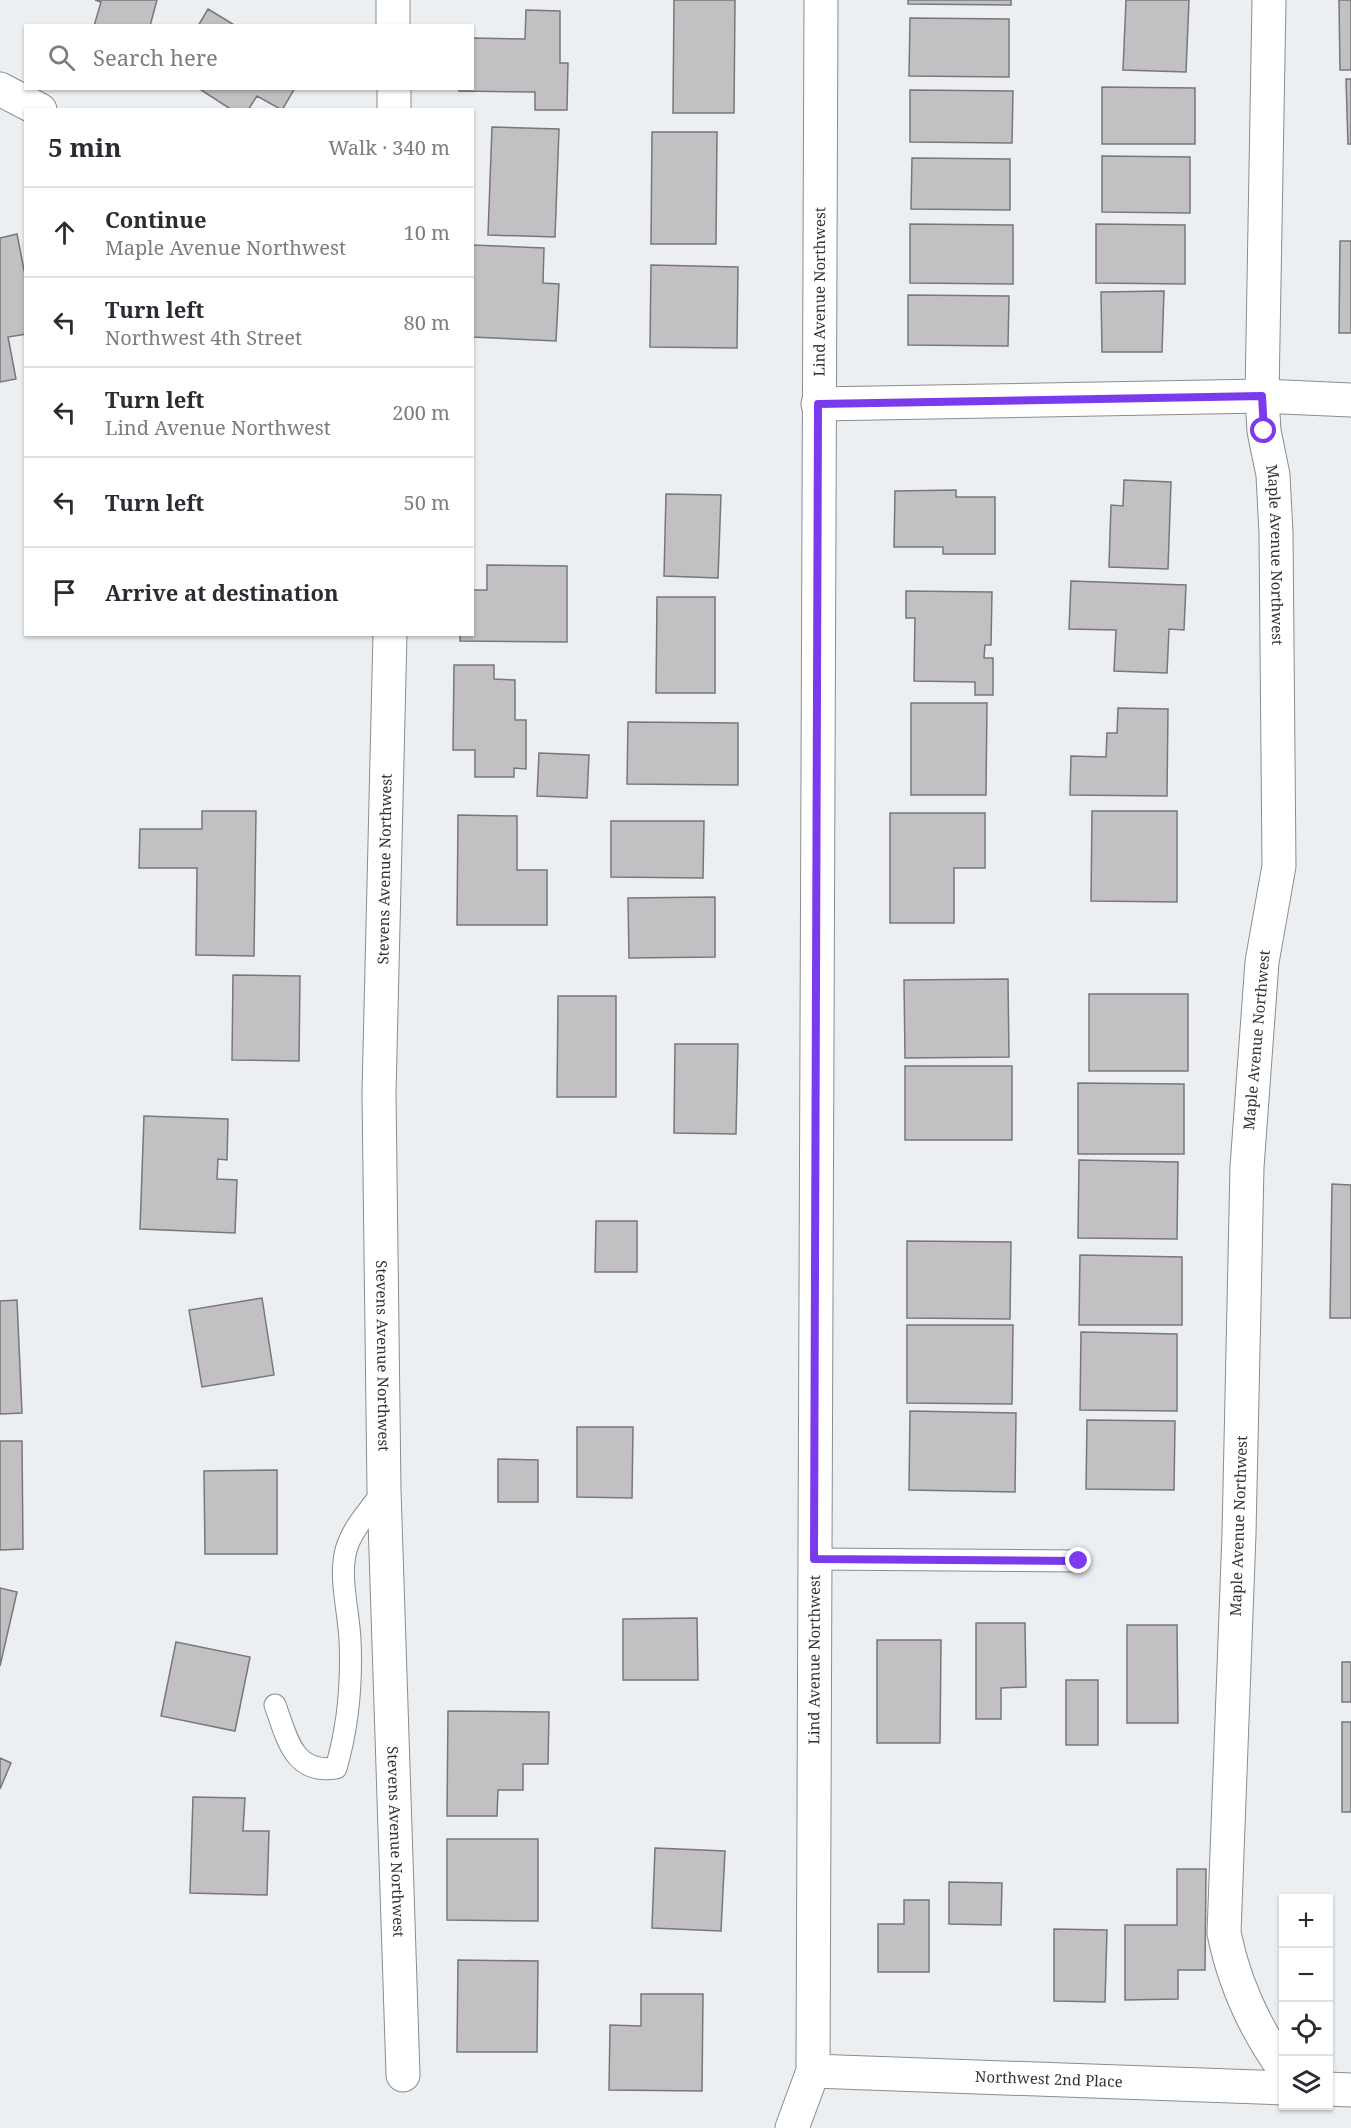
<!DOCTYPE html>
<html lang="en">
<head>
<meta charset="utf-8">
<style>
  body { margin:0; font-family:"Noto Serif",serif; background:#f2f2f3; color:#2b2b33 }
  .controls { position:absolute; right:18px; bottom:18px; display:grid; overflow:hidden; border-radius:0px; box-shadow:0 2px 4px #0004 }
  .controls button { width:54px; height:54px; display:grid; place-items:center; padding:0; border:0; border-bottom:2px solid #e1e1e2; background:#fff; color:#2b2b33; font:30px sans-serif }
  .stop { position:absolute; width:18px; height:18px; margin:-14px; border:4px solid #7c3aed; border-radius:50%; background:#fff }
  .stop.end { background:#7c3aed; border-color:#fff; box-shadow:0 2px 6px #0008 }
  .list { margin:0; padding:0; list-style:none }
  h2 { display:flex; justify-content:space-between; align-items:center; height:78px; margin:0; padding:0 24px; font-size:26px }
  h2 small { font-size:20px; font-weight:400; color:#7c7c81 }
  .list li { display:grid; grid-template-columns:39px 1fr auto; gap:18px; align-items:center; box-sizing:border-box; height:90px; padding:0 24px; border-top:2px solid #e1e1e2 }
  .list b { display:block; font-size:22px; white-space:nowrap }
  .list p { margin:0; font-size:20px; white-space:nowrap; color:#7c7c81 }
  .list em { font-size:20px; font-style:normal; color:#7c7c81 }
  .icon { flex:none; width:33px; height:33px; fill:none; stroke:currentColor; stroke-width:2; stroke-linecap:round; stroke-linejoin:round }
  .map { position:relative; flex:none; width:1351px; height:2128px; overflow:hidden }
  .search { position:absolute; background:#fff; box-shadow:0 2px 4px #0004; left:24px; top:24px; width:450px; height:66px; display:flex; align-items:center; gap:15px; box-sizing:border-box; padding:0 21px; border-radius:0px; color:#7c7c81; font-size:22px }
  .panel { position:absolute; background:#fff; box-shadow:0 2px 4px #0004; left:24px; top:108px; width:450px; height:528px; border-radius:0px }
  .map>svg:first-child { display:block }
  .building { fill:#c2c0c3; stroke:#787779; stroke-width:1.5 }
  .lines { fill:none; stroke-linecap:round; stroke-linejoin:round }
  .lane-casing { stroke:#8a8c8f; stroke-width:23 }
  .street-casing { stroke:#8a8c8f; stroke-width:35 }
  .lane { stroke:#fff; stroke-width:21 }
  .street { stroke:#fff; stroke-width:33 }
  .route { stroke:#7c3aed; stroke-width:8 }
  .labels { text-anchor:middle; stroke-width:5; stroke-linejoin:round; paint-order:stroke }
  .street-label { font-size:15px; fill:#313334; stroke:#fff }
</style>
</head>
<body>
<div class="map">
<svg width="1351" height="2128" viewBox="0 0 1351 2128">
  <rect width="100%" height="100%" fill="#eceff2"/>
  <path class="building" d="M95,0H157L150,26H94L101,2Z
    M674,0H735L734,113H673Z
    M908,0H1011V5L908,4Z
    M1126,0H1189L1186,72L1123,70Z
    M1339,0H1351V70H1340Z
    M208,9L236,26H198Z
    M526,10L560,11V63H568L567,110H535V92L459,91V88H472V38L525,39Z
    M910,18L1009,19V77L909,76Z
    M1346,79H1351V144H1348Z
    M1102,87L1195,88V144H1102Z
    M198,88H295L282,110L257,96L248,110H232Z
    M910,90L1013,91L1012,143L910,142Z
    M492,127L559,129L555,237L488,235Z
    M652,132H717L716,244H651Z
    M1102,156L1190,157V213L1102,212Z
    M912,158L1010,159V210L911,209Z
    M910,224L1013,225V284L910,283Z
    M1096,224L1185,225V284L1096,283Z
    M17,234L26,280V334L8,337L16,379L0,382V238Z
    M1340,241H1351V333H1339Z
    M472,245L544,248L543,283L559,284L556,341L472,337Z
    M651,265L738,267L737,348L650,347Z
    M1164,291L1162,352H1102L1101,292Z
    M908,295L1009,296L1008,346L908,345Z
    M1124,480L1171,482L1168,569L1109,567L1111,505L1123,506Z
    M956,490V497H995V554H943V547H894L895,491Z
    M666,494L721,495L718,578L664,576Z
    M487,565L567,566V642L460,641V634H472V590H487Z
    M1071,581L1186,585L1184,630L1169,629L1167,673L1114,671L1116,630L1069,629Z
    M906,591L992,592L991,645H985L984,658H993V695H975V682L914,681L915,618H906Z
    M657,597H715V693H656Z
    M454,665H494V679L515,680V720H526V769L514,768V777H475V750H453Z
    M911,703H987L986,795H911Z
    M1118,708L1168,709L1167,796L1070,795L1071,756L1106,757L1107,733H1117Z
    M628,722L738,723V785L627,784Z
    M539,753L589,755L587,798L537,796Z
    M202,811H256L254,956L196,955L197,868H139L140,829H202Z
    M1092,811H1177V902L1091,901Z
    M890,813H985V868H954V923H890Z
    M458,815L517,816V870H547V925H457Z
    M611,821H704L703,878L611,877Z
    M715,897V957L629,958L628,898Z
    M233,975L300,976L299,1061L232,1060Z
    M1008,979L1009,1057L905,1058L904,980Z
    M1089,994H1188V1071H1089Z
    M558,996H616V1097H557Z
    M675,1044H738L736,1134L674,1133Z
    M905,1066H1012V1140H905Z
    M1078,1083L1184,1084V1154H1078Z
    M144,1116L228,1119L227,1160L218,1159L217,1179L237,1180L235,1233L140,1229Z
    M1079,1160L1178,1162L1177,1239L1078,1238Z
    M1332,1184L1351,1185V1318H1330Z
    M596,1221H637V1272H595Z
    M907,1241L1011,1242L1010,1319L907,1318Z
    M1080,1255L1182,1257V1325H1079Z
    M262,1298L274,1375L202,1387L189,1310Z
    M17,1300L22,1413L0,1414V1301Z
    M907,1325H1013L1012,1404L907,1403Z
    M1081,1332L1177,1334V1411L1080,1410Z
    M910,1411L1016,1413L1015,1492L909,1490Z
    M1087,1420L1175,1421L1174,1490L1086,1489Z
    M577,1427H633L632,1498L577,1497Z
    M0,1441H22L23,1549L0,1550Z
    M498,1459L538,1460V1502H498Z
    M277,1470V1554H205L204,1471Z
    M0,1588L17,1592L0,1666Z
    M697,1618L698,1680H623V1619Z
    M976,1623H1025L1026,1687L1001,1688V1719H976Z
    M1127,1625H1177L1178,1723H1127Z
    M877,1640H941L940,1743H877Z
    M176,1642L250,1657L235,1731L161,1716Z
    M1342,1662H1351V1702H1342Z
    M1066,1680H1098V1745H1066Z
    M448,1711L549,1712L548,1764H523V1790H498L497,1816H447Z
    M1342,1722H1351V1812H1342Z
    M0,1758L11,1763L0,1789Z
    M193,1797L245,1798L243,1831H269L267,1895L190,1893Z
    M447,1839H538V1921L447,1920Z
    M655,1848L725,1851L721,1931L652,1928Z
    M1177,1869H1206L1205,1970H1178V1999L1125,2000V1925H1177Z
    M949,1882L1002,1883L1001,1925L949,1924Z
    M904,1900H929V1972H878V1924H904Z
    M1054,1929L1107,1930L1105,2002L1054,2001Z
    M458,1960L538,1961L537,2052H457Z
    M641,1994H703L702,2091L609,2090L610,2025L641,2026Z"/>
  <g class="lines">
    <defs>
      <path id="lane" d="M814,1559L1079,1561
        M275,1705C287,1737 293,1775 336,1768C348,1727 352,1683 350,1640C349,1611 337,1572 348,1544C355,1525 372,1507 384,1490"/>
      <g id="street">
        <path d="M393,0V26"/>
        <path id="s1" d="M1269,0L1262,396L1264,431L1273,475L1276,533L1279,866L1262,962L1247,1167L1239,1534L1224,1933C1234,1983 1254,2027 1284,2069"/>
        <path d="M394,88V110"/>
        <path d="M0,89L40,110"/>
        <path d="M818,404L1262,396L1351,400"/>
        <path id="s2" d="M390,634L379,1093L384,1490L403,2075"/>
        <path id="s3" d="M813,2071L1284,2088"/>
        <path d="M1328,2089L1351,2090"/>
        <path id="s4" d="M792,2128L813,2071L821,0"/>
      </g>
    </defs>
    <use href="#lane" class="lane-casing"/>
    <use href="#street" class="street-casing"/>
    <use href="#lane" class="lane"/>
    <use href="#street" class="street"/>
  </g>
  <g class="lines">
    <path class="route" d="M1079,1561L814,1559L818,404L1262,396L1264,431"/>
  </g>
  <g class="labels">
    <g class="street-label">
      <text dy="5" stroke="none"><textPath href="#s4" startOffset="1840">Lind Avenue Northwest</textPath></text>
      <text dy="5" stroke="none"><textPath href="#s1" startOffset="556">Maple Avenue Northwest</textPath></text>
      <text transform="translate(385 869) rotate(-89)" y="5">Stevens Avenue Northwest</text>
      <text transform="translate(1257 1040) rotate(-85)" y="5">Maple Avenue Northwest</text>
      <text dy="5" stroke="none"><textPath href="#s2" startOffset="722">Stevens Avenue Northwest</textPath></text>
      <text transform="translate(1239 1526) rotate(-88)" y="5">Maple Avenue Northwest</text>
      <text dy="5" stroke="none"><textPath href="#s4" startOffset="472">Lind Avenue Northwest</textPath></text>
      <text dy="5" stroke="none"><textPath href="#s2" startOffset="1208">Stevens Avenue Northwest</textPath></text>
      <text dy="5" stroke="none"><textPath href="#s3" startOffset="236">Northwest 2nd Place</textPath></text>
    </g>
  </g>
</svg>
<div class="controls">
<button>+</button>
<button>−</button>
<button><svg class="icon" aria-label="locate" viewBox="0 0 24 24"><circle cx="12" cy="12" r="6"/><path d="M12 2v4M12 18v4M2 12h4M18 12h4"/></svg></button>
<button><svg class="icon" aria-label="layers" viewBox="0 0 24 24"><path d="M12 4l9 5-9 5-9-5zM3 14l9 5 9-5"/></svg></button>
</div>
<div class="stop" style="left:1264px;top:431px"></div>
<div class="stop end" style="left:1079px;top:1561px"></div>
<div class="search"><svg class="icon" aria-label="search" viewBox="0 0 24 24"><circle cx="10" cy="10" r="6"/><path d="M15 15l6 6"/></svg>Search here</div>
<section class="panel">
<h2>5 min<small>Walk · 340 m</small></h2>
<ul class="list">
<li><svg class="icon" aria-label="ahead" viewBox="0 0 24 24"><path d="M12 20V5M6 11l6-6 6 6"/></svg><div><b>Continue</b><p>Maple Avenue Northwest</p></div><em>10 m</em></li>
<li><svg class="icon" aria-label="left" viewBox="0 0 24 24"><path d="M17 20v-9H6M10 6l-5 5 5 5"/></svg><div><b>Turn left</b><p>Northwest 4th Street</p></div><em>80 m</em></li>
<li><svg class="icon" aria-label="left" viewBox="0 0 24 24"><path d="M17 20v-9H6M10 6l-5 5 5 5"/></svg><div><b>Turn left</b><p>Lind Avenue Northwest</p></div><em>200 m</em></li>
<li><svg class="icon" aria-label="left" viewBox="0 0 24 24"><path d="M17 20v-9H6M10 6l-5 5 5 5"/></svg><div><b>Turn left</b></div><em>50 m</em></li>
<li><svg class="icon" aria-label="arrive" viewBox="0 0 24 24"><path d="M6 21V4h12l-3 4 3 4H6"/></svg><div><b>Arrive at destination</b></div></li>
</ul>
</section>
</div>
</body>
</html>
